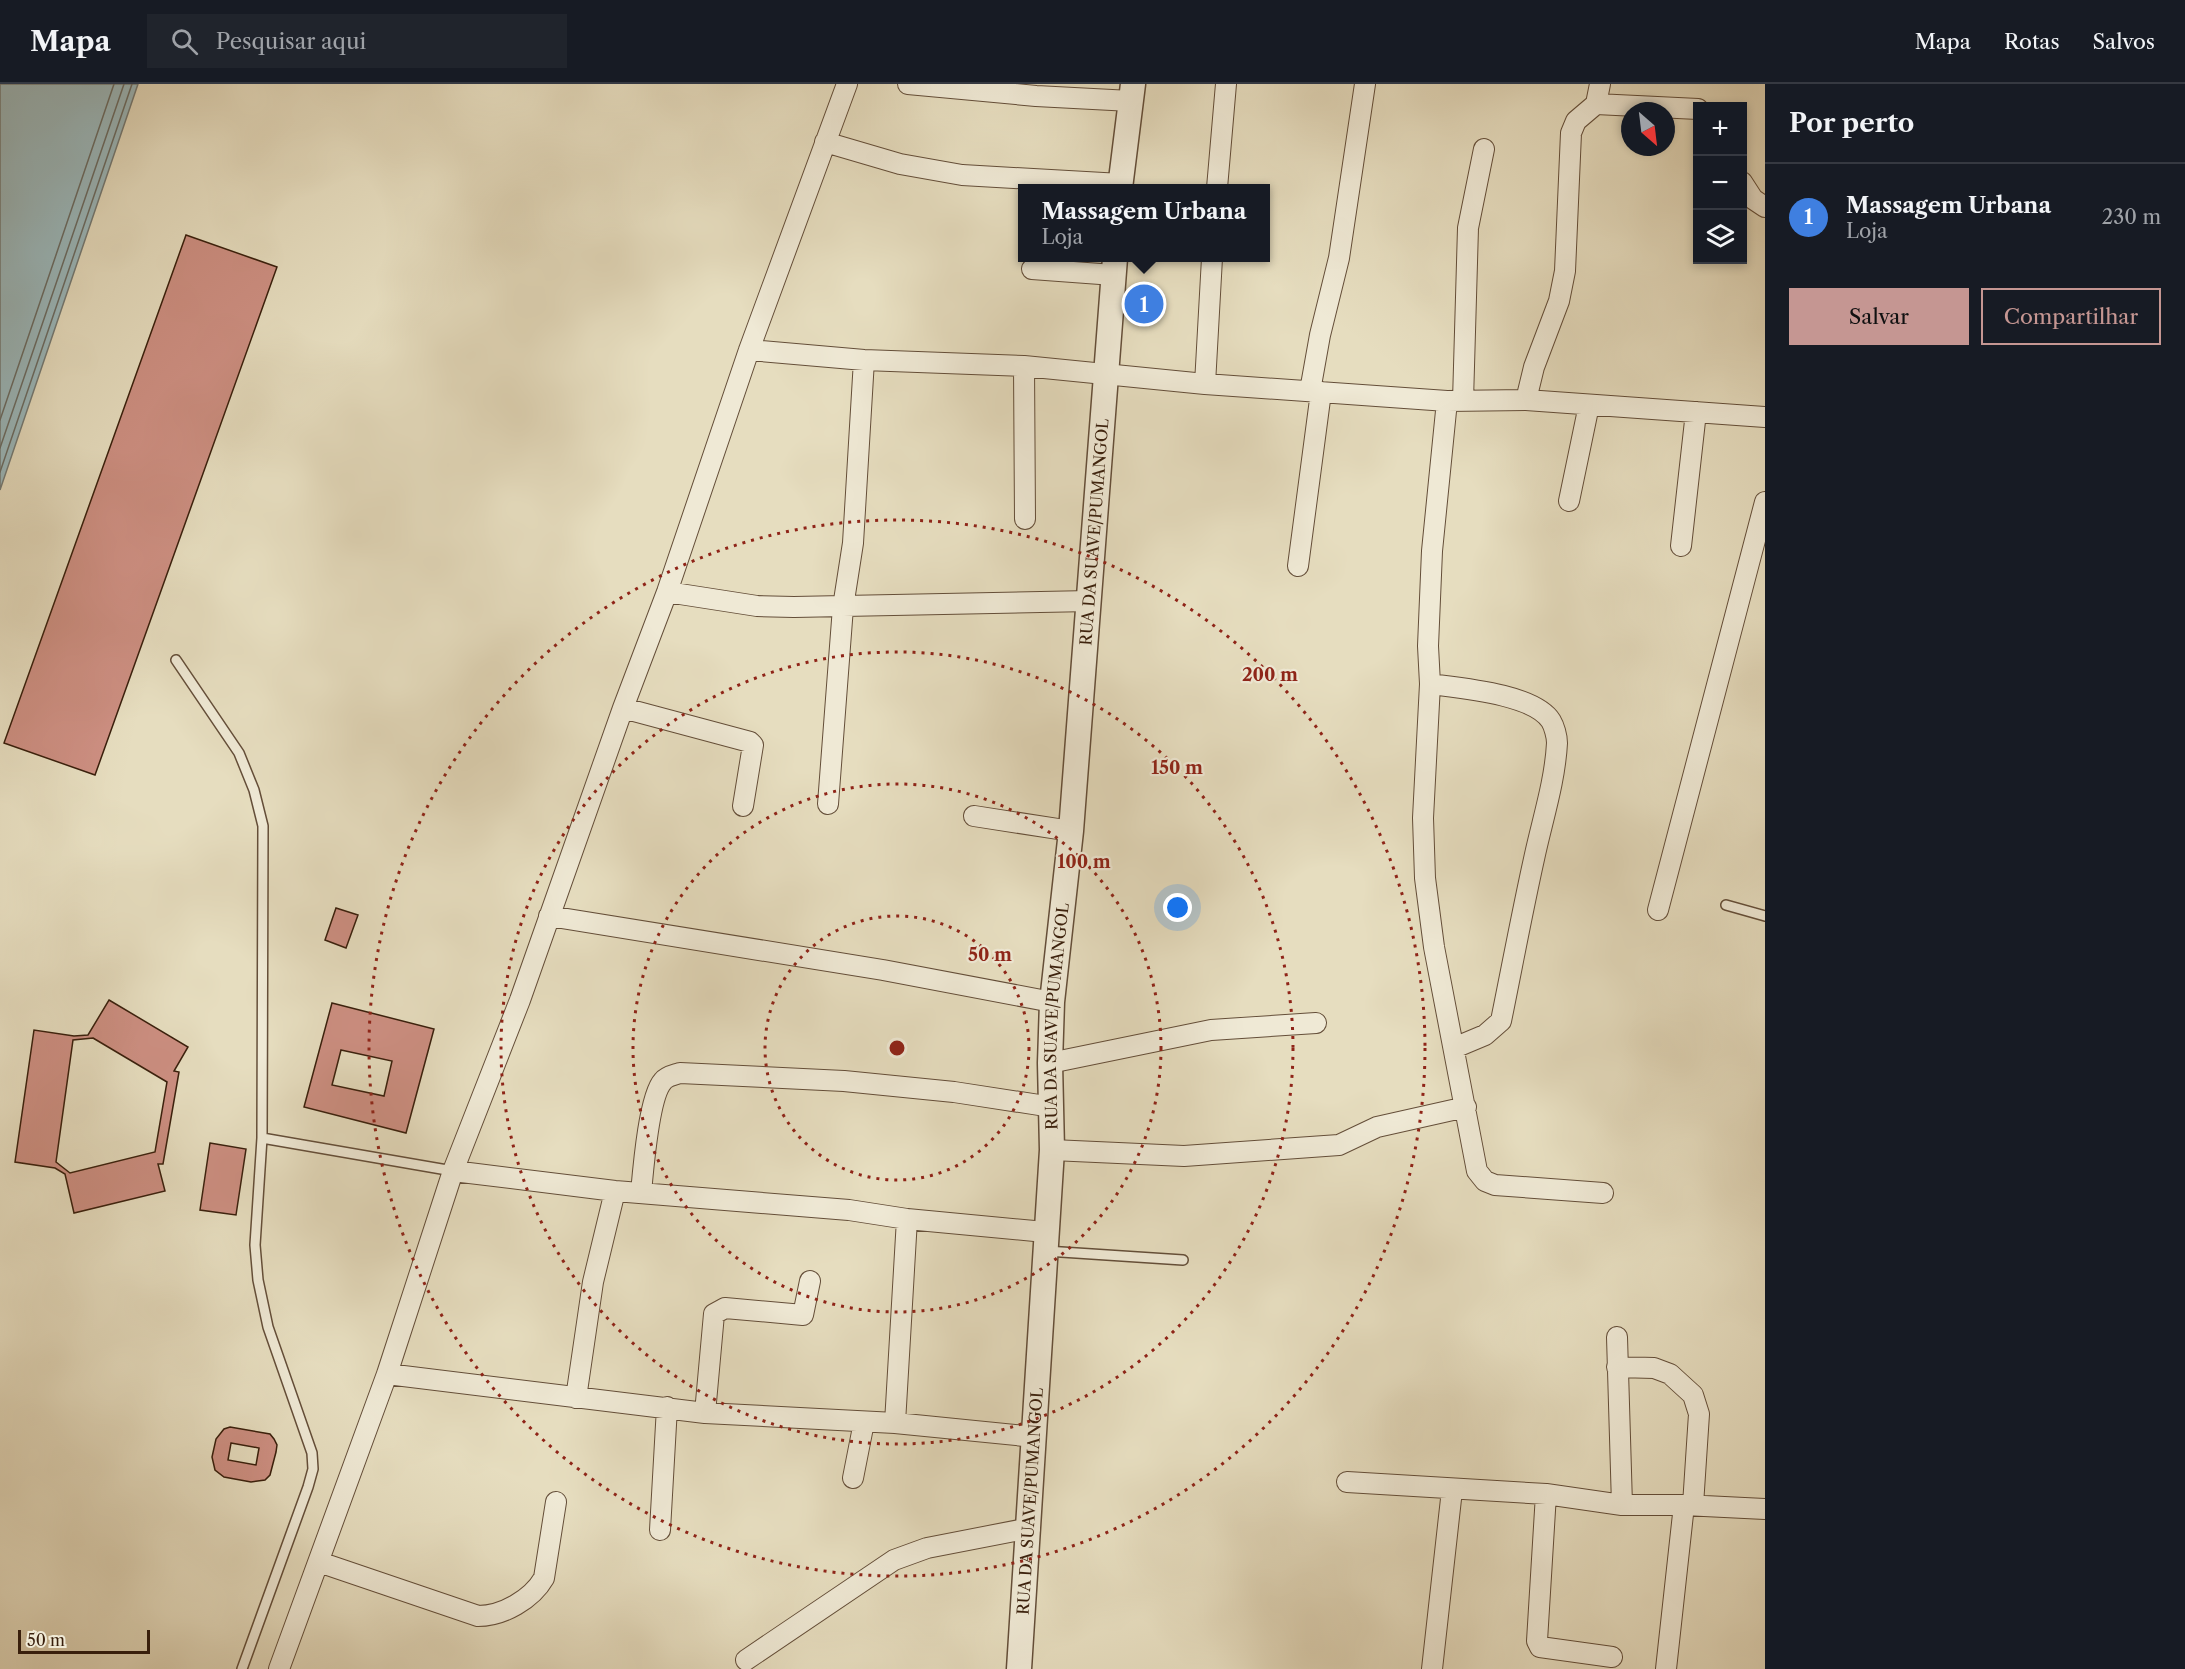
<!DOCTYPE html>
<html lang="pt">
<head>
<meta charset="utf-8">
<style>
  body { margin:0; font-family:"Libre Caslon Text",serif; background:#20242c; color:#f1f3f6 }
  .controls { position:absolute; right:18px; top:18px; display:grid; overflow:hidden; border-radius:0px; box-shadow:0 3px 9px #0003 }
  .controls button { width:54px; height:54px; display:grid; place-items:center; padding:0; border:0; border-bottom:2px solid #363941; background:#171b24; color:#f1f3f6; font:30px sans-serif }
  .compass { position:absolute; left:1621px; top:18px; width:54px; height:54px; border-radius:50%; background:#171b24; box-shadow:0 3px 9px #0003; rotate:152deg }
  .scale { position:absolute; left:18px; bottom:15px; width:132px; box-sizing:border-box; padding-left:6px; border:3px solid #391f0c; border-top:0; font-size:16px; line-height:21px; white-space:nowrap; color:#391f0c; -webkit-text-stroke:4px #efe9d5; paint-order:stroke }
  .you { position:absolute; left:1178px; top:824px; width:21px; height:21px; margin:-15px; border:4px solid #fff; border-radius:50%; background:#1a73e8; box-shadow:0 0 0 9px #1a73e833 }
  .badge { display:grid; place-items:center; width:39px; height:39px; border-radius:50%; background:#c59692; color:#fff; font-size:20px; font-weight:700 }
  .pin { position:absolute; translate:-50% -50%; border:3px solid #fff; box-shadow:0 2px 6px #0006 }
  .popup { position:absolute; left:1018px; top:100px; width:252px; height:78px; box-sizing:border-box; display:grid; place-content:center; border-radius:0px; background:#171b24; filter:drop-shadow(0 2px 4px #0005); font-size:20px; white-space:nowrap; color:#9ea1a6 }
  .popup b { font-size:22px; color:#f1f3f6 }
  .popup::after { content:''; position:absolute; left:50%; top:100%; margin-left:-12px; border:12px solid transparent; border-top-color:#171b24 }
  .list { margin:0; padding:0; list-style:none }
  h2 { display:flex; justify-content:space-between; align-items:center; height:78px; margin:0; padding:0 24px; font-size:26px }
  h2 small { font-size:20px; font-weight:400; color:#9ea1a6 }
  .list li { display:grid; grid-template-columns:39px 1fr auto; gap:18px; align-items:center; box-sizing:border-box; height:108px; padding:0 24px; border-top:2px solid #363941 }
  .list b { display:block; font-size:22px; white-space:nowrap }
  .list p { margin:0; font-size:20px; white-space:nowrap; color:#9ea1a6 }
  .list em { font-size:20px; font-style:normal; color:#9ea1a6 }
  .actions { display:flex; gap:12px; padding:18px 24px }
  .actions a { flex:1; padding:14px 0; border:2px solid #c59692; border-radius:0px; text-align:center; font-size:21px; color:#c59692 }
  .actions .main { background:#c59692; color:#111 }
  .icon { flex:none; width:33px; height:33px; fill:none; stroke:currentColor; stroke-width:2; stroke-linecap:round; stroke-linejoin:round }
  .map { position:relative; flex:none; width:1765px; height:1585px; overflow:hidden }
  header { display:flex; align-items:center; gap:36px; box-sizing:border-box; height:84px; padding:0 30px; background:#171b24; border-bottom:2px solid #363941 }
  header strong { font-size:28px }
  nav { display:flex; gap:33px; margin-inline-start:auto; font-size:21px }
  .search { width:420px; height:54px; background:#20242c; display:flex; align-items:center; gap:15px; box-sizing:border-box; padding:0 21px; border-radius:0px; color:#9ea1a6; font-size:22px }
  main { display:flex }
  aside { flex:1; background:#171b24 }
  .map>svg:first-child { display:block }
  .water { fill:#9bb9bd; stroke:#747b76; stroke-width:1.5 }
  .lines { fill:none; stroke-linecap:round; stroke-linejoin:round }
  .shore { stroke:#6a6c64; stroke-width:1.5 }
  .building { fill:#cd8f82; stroke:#391f0c; stroke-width:1.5; fill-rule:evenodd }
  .service-casing { stroke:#644e39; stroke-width:12 }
  .minor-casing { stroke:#644e39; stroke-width:22 }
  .tertiary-casing { stroke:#644e39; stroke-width:27 }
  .service { stroke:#efe9d5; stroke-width:9 }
  .minor { stroke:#efe9d5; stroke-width:20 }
  .tertiary { stroke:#efe9d5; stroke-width:24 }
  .ring { fill:none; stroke:#8f2418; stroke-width:3; stroke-dasharray:3 6 }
  .labels { text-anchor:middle; stroke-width:4.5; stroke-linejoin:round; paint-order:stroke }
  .street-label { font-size:16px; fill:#391f0c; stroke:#efe9d5 }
  .centre { fill:#8f2418; stroke:#efe9d5; stroke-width:3 }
  .ring-label { font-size:18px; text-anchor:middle; font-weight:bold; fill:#8f2418; stroke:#efe9d5; stroke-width:4.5; stroke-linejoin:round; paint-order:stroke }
</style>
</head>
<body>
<header>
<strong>Mapa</strong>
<div class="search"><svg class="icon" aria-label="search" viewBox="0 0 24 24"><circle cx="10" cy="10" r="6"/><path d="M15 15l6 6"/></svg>Pesquisar aqui</div>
<nav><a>Mapa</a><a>Rotas</a><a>Salvos</a></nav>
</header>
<main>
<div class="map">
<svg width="1765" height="1585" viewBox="0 0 1765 1585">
  <rect width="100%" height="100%" fill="#e6ddbf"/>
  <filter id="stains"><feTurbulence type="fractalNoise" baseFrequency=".00333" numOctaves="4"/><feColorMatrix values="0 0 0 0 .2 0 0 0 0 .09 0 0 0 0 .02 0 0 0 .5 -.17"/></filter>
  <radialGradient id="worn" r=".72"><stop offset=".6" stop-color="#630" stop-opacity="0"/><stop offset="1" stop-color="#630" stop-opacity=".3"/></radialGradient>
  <path class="water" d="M0,0H138L0,406Z"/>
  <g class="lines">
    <path class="shore" d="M0,336L114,0
      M0,364L124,0
      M0,388L132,0"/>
  </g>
  <path class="building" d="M186,151L277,183L95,691L4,659Z
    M336,824L358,831L346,864L325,856Z
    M109,916L188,963L174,987L179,988L163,1080H158L165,1107L74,1129L65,1090L55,1084L15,1078L34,946L74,952L88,951ZM93,954L167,998L155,1068L70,1089L56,1078L73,956Z
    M332,919L434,945L406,1049L304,1023ZM341,966L392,977L384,1012L332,1001Z
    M210,1059L246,1065L236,1131L200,1126Z
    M230,1343L270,1350L274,1355L277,1361L276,1368L270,1391L265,1396L251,1398L224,1393L215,1386L212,1373L216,1355L224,1345ZM231,1359L259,1364L256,1381L228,1376Z"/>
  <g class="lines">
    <defs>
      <path id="service" d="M176,576L239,669L254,706L263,742L262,1054L255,1161L258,1196L268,1243L312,1369L313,1385L308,1403L242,1585
        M1726,821L1765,832
        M262,1054L453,1087
        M1046,1167L1183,1176"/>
      <path id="minor" d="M908,0L1036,12L1131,17
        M1596,20L1698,25
        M825,58L900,80L962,91L1121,100
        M1742,98L1753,115L1765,123
        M1217,104L1226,0
        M1032,185L1114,191
        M749,266L864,276L1024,282L1205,300L1447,317L1526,316L1765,333
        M1024,282L1025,435
        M1205,300L1212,174
        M1310,307L1320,251L1339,174L1365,0
        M1526,316L1534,283L1559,217L1565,187L1571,49L1576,37L1596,20L1600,0
        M1447,317L1432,467L1428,562L1430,600L1423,734L1425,794L1434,863L1477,1087L1485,1097L1495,1101L1603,1109
        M1463,317L1468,144L1484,65
        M1569,417L1589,321
        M1681,462L1696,328
        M1298,482L1321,308
        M667,508L757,522L794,523L1090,517
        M1430,600C1460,604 1534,610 1551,637C1554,642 1557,652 1557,659C1555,698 1542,737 1534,775C1522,829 1512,883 1501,937L1485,951L1454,964
        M623,624L750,658L753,661L743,722
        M828,720L843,523L853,459L864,276
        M974,732L1071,747
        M1658,826L1765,418
        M549,832L883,886L1052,918
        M1050,979L1211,946L1316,939
        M1052,1066L1184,1072L1339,1061L1377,1043L1466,1023
        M453,1087L615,1107L849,1126L907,1135L1045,1148
        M641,1109C643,1087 649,1012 663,997C667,992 674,991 680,989L844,997L954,1008L1052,1023
        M1617,1253L1622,1421
        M1617,1283L1654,1284L1670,1290L1693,1311L1699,1330L1693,1421
        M387,1290L705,1329L895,1339L1035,1353
        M576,1314L593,1198L615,1107
        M705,1329L714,1230L725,1224L803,1231L810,1197
        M895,1339L907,1135
        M853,1394L864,1338
        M1347,1398L1546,1410L1622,1421H1684L1765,1425
        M1546,1410L1537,1557L1540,1563L1612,1573
        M660,1446L667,1323
        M319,1478L478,1532C503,1532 532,1515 544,1494L556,1418
        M746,1576L894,1476L927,1464L1030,1444
        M279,1585L387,1290L453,1087L520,916L623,624L667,508L749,266L847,0
        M1432,1585L1452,1406
        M1666,1585L1684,1421"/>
      <g id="tertiary">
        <path d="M1120,104L1133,0"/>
        <path id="s1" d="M1019,1585L1052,1066L1050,979L1052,918L1071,747L1115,174"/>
      </g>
    </defs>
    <use href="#service" class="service-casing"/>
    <use href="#minor" class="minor-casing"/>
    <use href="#tertiary" class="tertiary-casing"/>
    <use href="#service" class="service"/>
    <use href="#minor" class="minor"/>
    <use href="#tertiary" class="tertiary"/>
  </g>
  <g class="ring">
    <circle cx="897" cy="964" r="132"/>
    <circle cx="897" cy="964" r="264"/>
    <circle cx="897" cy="964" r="396"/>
    <circle cx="897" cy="964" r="528"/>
  </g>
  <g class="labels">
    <g class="street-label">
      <text dy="6" stroke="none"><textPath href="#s1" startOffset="1140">RUA DA SUAVE/PUMANGOL</textPath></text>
      <text dy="6" stroke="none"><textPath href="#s1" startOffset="654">RUA DA SUAVE/PUMANGOL</textPath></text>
      <text dy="6" stroke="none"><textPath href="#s1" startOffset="168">RUA DA SUAVE/PUMANGOL</textPath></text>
    </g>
  </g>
  <circle cx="897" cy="964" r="9" class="centre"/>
  <g class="ring-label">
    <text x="1270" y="597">200 m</text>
    <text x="1177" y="690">150 m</text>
    <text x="1084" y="784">100 m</text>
    <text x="990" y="877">50 m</text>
  </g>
  <rect width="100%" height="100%" filter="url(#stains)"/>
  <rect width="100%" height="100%" fill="url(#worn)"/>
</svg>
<div class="controls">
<button>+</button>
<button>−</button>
<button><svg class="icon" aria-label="layers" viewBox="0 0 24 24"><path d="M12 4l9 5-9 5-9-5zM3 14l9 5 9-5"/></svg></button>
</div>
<svg class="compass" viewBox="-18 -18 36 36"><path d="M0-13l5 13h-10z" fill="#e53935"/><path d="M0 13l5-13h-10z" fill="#9ea1a6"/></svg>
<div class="scale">50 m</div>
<div class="you"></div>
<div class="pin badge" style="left:1144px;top:220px;background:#3f7fe0">1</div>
<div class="popup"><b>Massagem Urbana</b>Loja</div>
</div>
<aside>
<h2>Por perto<small></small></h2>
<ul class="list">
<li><span class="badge" style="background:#3f7fe0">1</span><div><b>Massagem Urbana</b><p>Loja</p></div><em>230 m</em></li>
</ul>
<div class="actions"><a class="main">Salvar</a><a>Compartilhar</a></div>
</aside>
</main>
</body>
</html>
